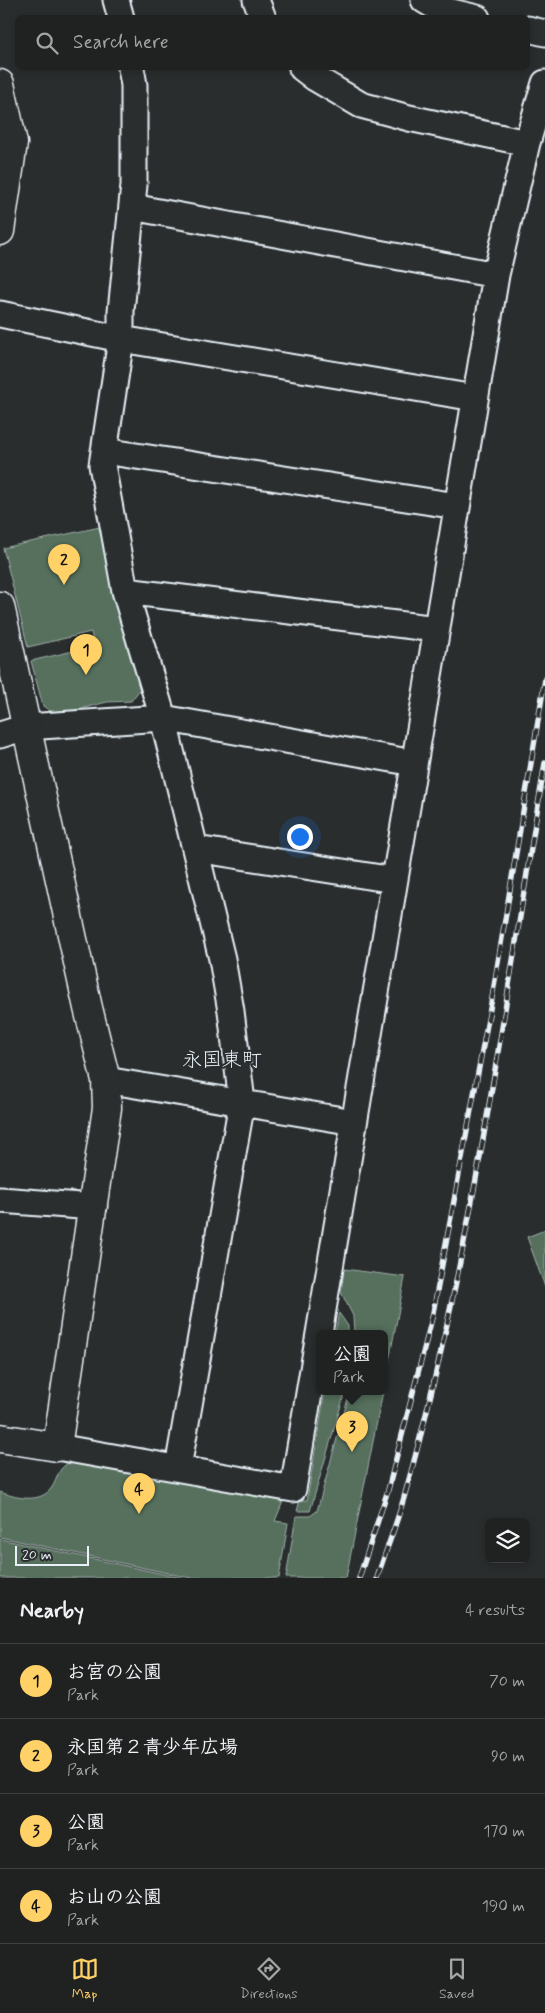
<!DOCTYPE html>
<html lang="en">
<head>
<meta charset="utf-8">
<style>
  body { margin:0; font-family:Mynerve,"Klee One",sans-serif; background:#2d2f2f; color:#f1f3f6 }
  .controls { position:absolute; right:15px; bottom:15px; display:grid; overflow:hidden; border-radius:8px; box-shadow:0 2px 8px #0003 }
  .controls button { width:45px; height:45px; display:grid; place-items:center; padding:0; border:0; border-bottom:1px solid #3d3f40; background:#202222; color:#f1f3f6; font:25px sans-serif }
  .scale { position:absolute; left:15px; bottom:12px; width:74px; box-sizing:border-box; padding-left:5px; border:2px solid #e8f1f8; border-top:0; font-size:14px; line-height:18px; white-space:nowrap; color:#e8f1f8; -webkit-text-stroke:4px #2a2d2e; paint-order:stroke }
  .you { position:absolute; left:299px; top:836px; width:18px; height:18px; margin:-12px; border:4px solid #fff; border-radius:50%; background:#1a73e8; box-shadow:0 0 0 8px #1a73e833 }
  .badge { display:grid; place-items:center; width:32px; height:32px; border-radius:50%; background:#ffd166; color:#111; font-size:16px; font-weight:700 }
  .pin { position:absolute; translate:-50% -41px; filter:drop-shadow(0 1px 2px #0008) }
  .pin::after { content:''; position:absolute; top:26px; width:18px; height:15px; background:inherit; clip-path:polygon(0 0,100% 0,50% 100%) }
  .popup { position:absolute; left:316px; top:1330px; width:72px; height:65px; box-sizing:border-box; display:grid; place-content:center; border-radius:8px; background:#202222; filter:drop-shadow(0 1px 4px #0005); font-size:16px; white-space:nowrap; color:#a2a4a5 }
  .popup b { font-size:19px; color:#f1f3f6 }
  .popup::after { content:''; position:absolute; left:50%; top:100%; margin-left:-10px; border:10px solid transparent; border-top-color:#202222 }
  .list { margin:0; padding:0; list-style:none }
  h2 { display:flex; justify-content:space-between; align-items:center; height:65px; margin:0; padding:0 20px; font-size:21px }
  h2 small { font-size:16px; font-weight:400; color:#a2a4a5 }
  .list li { display:grid; grid-template-columns:32px 1fr auto; gap:15px; align-items:center; box-sizing:border-box; height:75px; padding:0 20px; border-top:1px solid #3d3f40 }
  .list b { display:block; font-size:19px; white-space:nowrap }
  .list p { margin:0; font-size:16px; white-space:nowrap; color:#a2a4a5 }
  .list em { font-size:16px; font-style:normal; color:#a2a4a5 }
  .icon { flex:none; width:28px; height:28px; fill:none; stroke:currentColor; stroke-width:2; stroke-linecap:round; stroke-linejoin:round }
  .map { position:relative; flex:none; width:545px; height:1578px; overflow:hidden }
  .search { position:absolute; background:#202222; box-shadow:0 2px 8px #0003; left:15px; right:15px; top:15px; height:55px; display:flex; align-items:center; gap:12px; box-sizing:border-box; padding:0 18px; border-radius:8px; color:#a2a4a5; font-size:19px }
  .sheet { height:365px; background:#202222 }
  nav { display:flex; justify-content:space-around; align-items:center; box-sizing:border-box; height:70px; border-top:1px solid #3d3f40; background:#202222; font-size:14px; color:#a2a4a5 }
  nav a { display:grid; justify-items:center; gap:2px }
  nav .on { color:#ffd166 }
  .map>svg:first-child { display:block }
  .green { fill:#566f5d; stroke:#9fb0aa }
  .lines { fill:none; stroke-linecap:round; stroke-linejoin:round }
  .minor-casing { stroke:#e8f1f8; stroke-width:29 }
  .tertiary-casing { stroke:#e8f1f8; stroke-width:31 }
  .minor { stroke:#2a2d2e; stroke-width:25 }
  .tertiary { stroke:#2a2d2e; stroke-width:28 }
  .rail-casing { stroke:#e8f1f8; stroke-width:5.5 }
  .rail { stroke:#2a2d2e; stroke-width:4; stroke-dasharray:11; stroke-linecap:butt }
  .labels { text-anchor:middle; stroke-width:4; stroke-linejoin:round; paint-order:stroke }
  .quarter-label { font-size:20px; fill:#e8f1f8; stroke:#2a2d2e }
</style>
</head>
<body>
<div class="map">
<svg width="545" height="1578" viewBox="0 0 545 1578">
  <rect width="100%" height="100%" fill="#2a2d2e"/>
  <filter id="ink" filterUnits="userSpaceOnUse"><feTurbulence type="fractalNoise" baseFrequency=".02" numOctaves="2"/><feDisplacementMap in="SourceGraphic" scale="10" xChannelSelector="R" yChannelSelector="G"/><feConvolveMatrix kernelMatrix="1 2 1 2 8 2 1 2 1" color-interpolation-filters="sRGB"/></filter>
  <g filter="url(#ink)">
    <path class="green" d="M100,527L141,688L131,701L107,702L56,715L43,706L31,661L94,646L91,632L28,647L3,548Z
      M545,1230V1287L527,1237Z
      M344,1269L405,1277L385,1382L384,1333H354L353,1316L341,1292Z
      M339,1313L348,1326V1333H335Z
      M325,1391H344V1395L310,1511H297L300,1500H307Z
      M350,1391H383L346,1578H286L296,1516H310L317,1511Z
      M70,1462L284,1499L275,1521L288,1523L279,1578H191L0,1537V1492C14,1497 37,1504 50,1490C59,1479 55,1470 70,1462Z
      M0,1539L182,1578H0Z"/>
    <g class="lines">
      <defs>
        <path id="minor" d="M116,0L121,18
          M256,0L263,18
          M424,0L439,9L477,18
          M528,29L545,33
          M131,68L134,85V185L121,311V339L102,465L125,591L163,718L222,959L231,1011L242,1102L178,1468
          M302,68L315,78L361,105L409,118L527,143
          M132,207L496,275
          M0,314L121,339L475,398
          M104,451L457,506
          M125,591L437,629
          M0,735L26,727L163,718L414,763
          M196,849L394,880
          M106,1080L354,1122
          M0,1200L94,1207
          M57,1447L293,1489L496,275L527,143L545,83"/>
        <path id="tertiary" d="M0,84L13,143L0,231
          M0,606L88,1008L106,1080L107,1108L57,1447L0,1438"/>
      </defs>
      <use href="#minor" class="minor-casing"/>
      <use href="#tertiary" class="tertiary-casing"/>
      <use href="#minor" class="minor"/>
      <use href="#tertiary" class="tertiary"/>
      <defs>
        <path id="rail" d="M359,1578L388,1490L432,1318L492,998L545,679
          M377,1578C386,1550 397,1523 405,1494C472,1255 504,1007 545,763"/>
      </defs>
      <use href="#rail" class="rail-casing"/>
      <use href="#rail" class="rail"/>
    </g>
  </g>
  <g class="labels">
    <g class="quarter-label">
      <text x="222" y="1066">永国東町</text>
    </g>
  </g>
</svg>
<div class="controls">
<button><svg class="icon" aria-label="layers" viewBox="0 0 24 24"><path d="M12 4l9 5-9 5-9-5zM3 14l9 5 9-5"/></svg></button>
</div>
<div class="scale">20 m</div>
<div class="you"></div>
<div class="pin badge" style="left:86px;top:675px">1</div>
<div class="pin badge" style="left:64px;top:585px">2</div>
<div class="pin badge" style="left:352px;top:1452px">3</div>
<div class="popup"><b>公園</b>Park</div>
<div class="pin badge" style="left:139px;top:1514px">4</div>
<div class="search"><svg class="icon" aria-label="search" viewBox="0 0 24 24"><circle cx="10" cy="10" r="6"/><path d="M15 15l6 6"/></svg>Search here</div>
</div>
<section class="sheet">
<h2>Nearby<small>4 results</small></h2>
<ul class="list">
<li><span class="badge">1</span><div><b>お宮の公園</b><p>Park</p></div><em>70 m</em></li>
<li><span class="badge">2</span><div><b>永国第２青少年広場</b><p>Park</p></div><em>90 m</em></li>
<li><span class="badge">3</span><div><b>公園</b><p>Park</p></div><em>170 m</em></li>
<li><span class="badge">4</span><div><b>お山の公園</b><p>Park</p></div><em>190 m</em></li>
</ul>
</section>
<nav>
<a class="on"><svg class="icon" aria-label="map" viewBox="0 0 24 24"><path d="M3 6l6-2 6 2 6-2v14l-6 2-6-2-6 2zM9 4v14M15 6v14"/></svg>Map</a>
<a><svg class="icon" aria-label="directions" viewBox="0 0 24 24"><path d="M12 3l9 9-9 9-9-9zM9 14v-3h6M13 9l2 2-2 2"/></svg>Directions</a>
<a><svg class="icon" aria-label="saved" viewBox="0 0 24 24"><path d="M7 4h10v16l-5-4-5 4z"/></svg>Saved</a>
</nav>
</body>
</html>
